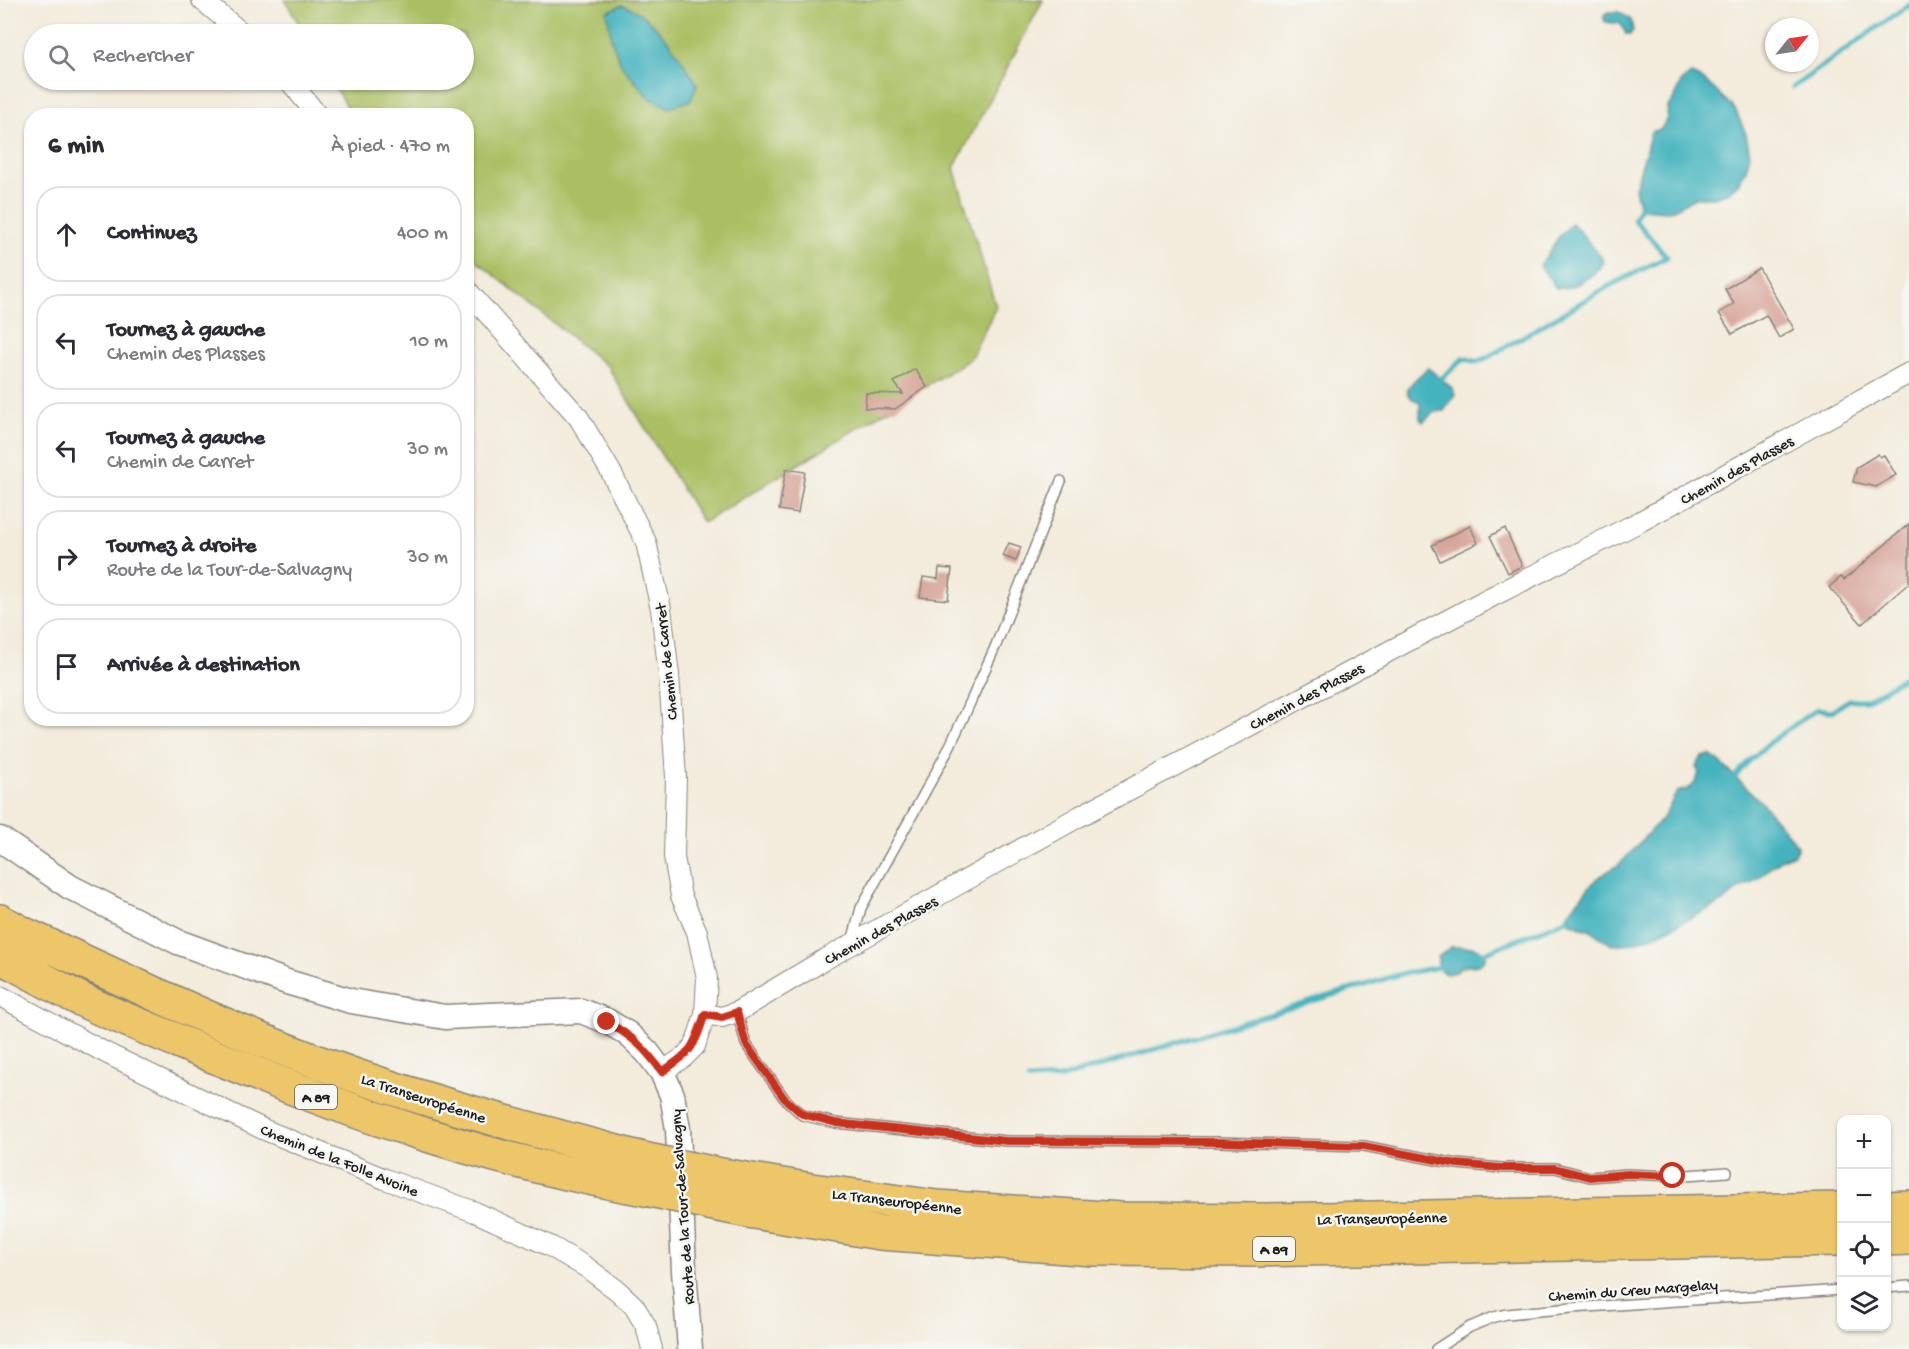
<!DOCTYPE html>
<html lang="fr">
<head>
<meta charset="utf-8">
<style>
  body { margin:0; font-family:"Gochi Hand",sans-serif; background:#f2f2f3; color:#2b2b33 }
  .controls { position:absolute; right:18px; bottom:18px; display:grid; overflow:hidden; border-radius:12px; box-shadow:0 2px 4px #0004 }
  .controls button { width:54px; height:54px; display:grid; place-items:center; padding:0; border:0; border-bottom:2px solid #e1e1e2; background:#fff; color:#2b2b33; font:30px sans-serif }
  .compass { position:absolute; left:1765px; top:18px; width:54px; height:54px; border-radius:50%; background:#fff; box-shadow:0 2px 4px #0004; rotate:60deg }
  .stop { position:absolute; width:18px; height:18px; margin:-14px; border:4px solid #c8321e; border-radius:50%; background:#fff }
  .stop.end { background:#c8321e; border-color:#fff; box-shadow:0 2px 6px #0008 }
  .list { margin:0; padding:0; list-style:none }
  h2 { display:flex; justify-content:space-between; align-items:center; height:78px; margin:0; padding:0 24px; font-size:26px }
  h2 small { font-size:20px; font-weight:400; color:#7c7c81 }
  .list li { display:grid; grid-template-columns:39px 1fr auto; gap:18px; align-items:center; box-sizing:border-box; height:96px; margin:0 12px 12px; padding:0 12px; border:2px solid #e1e1e2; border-radius:24px }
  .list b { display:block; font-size:22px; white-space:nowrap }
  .list p { margin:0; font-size:20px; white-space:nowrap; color:#7c7c81 }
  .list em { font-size:20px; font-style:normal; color:#7c7c81 }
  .icon { flex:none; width:33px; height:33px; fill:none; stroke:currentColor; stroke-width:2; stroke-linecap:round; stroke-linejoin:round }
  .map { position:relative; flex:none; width:1909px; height:1349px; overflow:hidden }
  .search { position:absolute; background:#fff; box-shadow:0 2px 4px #0004; left:24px; top:24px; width:450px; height:66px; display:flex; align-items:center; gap:15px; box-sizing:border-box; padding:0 21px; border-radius:33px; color:#7c7c81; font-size:22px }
  .panel { position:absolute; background:#fff; box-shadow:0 2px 4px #0004; left:24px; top:108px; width:450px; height:618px; border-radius:24px }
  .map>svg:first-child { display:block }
  .green { fill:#aabf63; stroke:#636e40; stroke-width:1.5 }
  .water { fill:#44b3be; stroke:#30686d; stroke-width:1.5 }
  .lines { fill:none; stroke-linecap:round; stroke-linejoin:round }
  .stream { stroke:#44b3be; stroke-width:5 }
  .building { fill:#d6a094 }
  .service-casing { stroke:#88847c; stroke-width:12 }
  .minor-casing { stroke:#88847c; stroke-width:22 }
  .tertiary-casing { stroke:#88847c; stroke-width:27 }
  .motorway-casing { stroke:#88847c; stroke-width:36 }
  .service { stroke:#fff; stroke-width:9 }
  .minor { stroke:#fff; stroke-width:20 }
  .tertiary { stroke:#fff; stroke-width:24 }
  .motorway { stroke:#ecc669; stroke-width:33 }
  .motorway-bridge-casing { stroke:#88847c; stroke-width:36; stroke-linecap:butt }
  .motorway-bridge { stroke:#ecc669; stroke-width:33 }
  .route { stroke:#c8321e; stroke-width:8 }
  .labels { text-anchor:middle; stroke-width:5; stroke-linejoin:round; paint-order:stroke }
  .shield { fill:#f6f6f2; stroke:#5d5d5c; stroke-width:1.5 }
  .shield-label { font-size:15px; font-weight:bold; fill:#1c1c1c }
  .street-label { font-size:16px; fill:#1c1c1c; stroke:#f6f6f2 }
</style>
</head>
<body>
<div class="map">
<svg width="1909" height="1349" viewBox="0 0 1909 1349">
  <rect width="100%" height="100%" fill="#f6f6f2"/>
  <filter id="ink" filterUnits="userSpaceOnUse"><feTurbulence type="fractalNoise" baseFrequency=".0167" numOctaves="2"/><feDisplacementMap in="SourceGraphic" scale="12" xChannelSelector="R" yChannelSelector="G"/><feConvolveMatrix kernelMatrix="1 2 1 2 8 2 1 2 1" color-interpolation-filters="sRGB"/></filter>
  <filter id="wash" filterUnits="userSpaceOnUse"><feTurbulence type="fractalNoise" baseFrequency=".008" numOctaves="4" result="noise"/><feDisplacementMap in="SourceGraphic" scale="24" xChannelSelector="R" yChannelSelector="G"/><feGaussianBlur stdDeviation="1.35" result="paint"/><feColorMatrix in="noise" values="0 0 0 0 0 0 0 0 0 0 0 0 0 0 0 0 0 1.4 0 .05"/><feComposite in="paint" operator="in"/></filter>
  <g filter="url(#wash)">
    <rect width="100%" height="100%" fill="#f3ebdb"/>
    <path class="green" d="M285,0H1043L954,168L996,307L970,359L703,523L608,367L467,253L466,116L351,115L331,80H464V34H305Z"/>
    <path class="water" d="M622,5C653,13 681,57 697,84L691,100L670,108L649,98L622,66L612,42L607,12Z
      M1609,12H1619L1631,20L1633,30L1630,35L1626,34L1621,24L1606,22L1604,20V14Z
      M1691,74L1704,80L1735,109L1746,134L1750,154L1746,170L1738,184L1729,192L1714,197H1697L1670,211L1650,210L1640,208L1635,189L1651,132L1661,129L1667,118L1668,107L1676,95L1681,82Z
      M1572,223L1600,255L1604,263C1592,276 1574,290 1556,288L1540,266L1558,238Z
      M1428,368L1452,388L1455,395L1444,411L1434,412L1423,422L1420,419V402C1393,394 1416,379 1428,368Z
      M1710,755L1721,763L1760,801L1798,846L1794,854L1780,860L1754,881L1740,888L1723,902L1658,934L1633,943L1612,945L1591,931L1566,921L1568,913L1597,878L1620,864L1665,815L1677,792C1690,789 1695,787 1699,773L1696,767L1702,757Z
      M1451,947H1475L1485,953V959L1479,965L1460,967L1456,972L1445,974L1438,968V957Z"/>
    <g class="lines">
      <path class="stream" d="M1793,87L1909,5
        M1441,379L1464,358L1477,362L1488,357L1611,285L1667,257L1634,219L1640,208L1645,204
        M1731,782L1745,765L1770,742L1817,709L1832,711L1849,700H1867L1909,674
        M1479,955L1571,918
        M1028,1080L1061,1078L1401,974L1445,966"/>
    </g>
    <g id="blocks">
      <path class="building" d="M1759,268L1794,329L1779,338L1766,315L1732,334L1719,313L1734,304L1725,289Z
        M915,369L927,387L895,409L865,408L866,393L903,394L894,382Z
        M1878,454L1880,457L1884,455L1896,475L1876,487L1853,482L1857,467Z
        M786,469L805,472L798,513L779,510Z
        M1909,524V583L1862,624L1829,587L1841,577L1844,580Z
        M1470,526L1478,543L1440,561L1432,545Z
        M1505,528L1522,566L1508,573L1490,536Z
        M1009,543L1021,547L1016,561L1003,556Z
        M939,568L952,569L948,600L920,597L923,577L938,579Z"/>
    </g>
  </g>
  <g filter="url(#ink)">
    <use href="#blocks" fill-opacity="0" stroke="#88847c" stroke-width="1.5"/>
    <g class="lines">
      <defs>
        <path id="service" d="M852,942L861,908L947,752L965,714L996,645L1061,481
          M737,1012L746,1044L784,1098L802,1115L836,1123L1007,1141L1217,1142L1364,1146L1457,1164L1501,1168H1555L1590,1177L1627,1174L1673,1176L1727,1172
          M1886,1288L1909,1286
          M1436,1349L1470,1327L1494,1317L1507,1314L1572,1308L1842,1290"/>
        <path id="minor" d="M202,0L243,34
          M289,80L318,116
          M466,289L579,418L611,472L646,542L661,609L669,675L676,777L674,857L681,896L697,932L707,978L705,1014L695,1046L684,1057L662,1072
          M0,996L106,1053L265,1130L385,1179L475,1212L550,1246L586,1267L618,1291L634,1306L646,1326L652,1349
          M705,1014L722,1017L737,1012L822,961L1080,816L1491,597L1641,521L1909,373"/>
        <path id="tertiary" d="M0,839L70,887L178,942L287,982L351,1001L445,1017L581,1011L607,1021L628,1034L647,1052L662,1072L672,1095L678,1129L684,1271L690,1349"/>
        <path id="motorway" d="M0,921L26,935C127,981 229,1030 334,1068C436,1105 541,1132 647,1160
          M0,956C28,971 56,987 84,1001C115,1016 148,1028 180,1042C331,1107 488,1162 650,1190
          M716,1174L812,1190L937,1207L1121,1219L1268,1220L1842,1209
          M709,1203L754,1212L880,1233L1092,1249L1253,1250L1842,1239
          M1886,1208L1909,1207
          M1886,1239L1909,1238"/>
      </defs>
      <use href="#service" class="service-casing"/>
      <use href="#minor" class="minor-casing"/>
      <use href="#tertiary" class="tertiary-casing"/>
      <use href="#motorway" class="motorway-casing"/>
      <use href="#service" class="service"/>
      <use href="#minor" class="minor"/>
      <use href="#tertiary" class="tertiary"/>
      <use href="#motorway" class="motorway"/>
      <defs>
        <path id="motorway-bridge" d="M647,1160L716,1174
          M650,1190L709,1203"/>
      </defs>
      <use href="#motorway-bridge" class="motorway-bridge-casing"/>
      <use href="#motorway-bridge" class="motorway-bridge"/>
    </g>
  </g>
  <g class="lines" filter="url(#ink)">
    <path class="route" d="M607,1022C633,1037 645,1048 662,1072C692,1051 693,1050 705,1014L722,1017L737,1012L746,1044L784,1098L802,1114L836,1123L1007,1141L1217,1142L1364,1146L1457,1164L1501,1168H1555L1590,1177L1628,1174L1673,1176"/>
  </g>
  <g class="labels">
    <g class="shield">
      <rect x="295" y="1085" width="42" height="24" rx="4.5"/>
      <rect x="1253" y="1237" width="42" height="24" rx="4.5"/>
    </g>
    <g class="shield-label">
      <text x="316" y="1102">A 89</text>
      <text x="1274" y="1254">A 89</text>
    </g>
    <g class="street-label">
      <text transform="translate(1736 469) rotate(-29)" y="6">Chemin des Plasses</text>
      <text transform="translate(665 662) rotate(-96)" y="6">Chemin de Carret</text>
      <text transform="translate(1306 695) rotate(-28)" y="6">Chemin des Plasses</text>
      <text transform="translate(880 929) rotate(-29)" y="6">Chemin des Plasses</text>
      <text transform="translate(424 1097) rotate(18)" y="6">La Transeuropéenne</text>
      <text transform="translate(340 1159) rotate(22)" y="6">Chemin de la Folle Avoine</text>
      <text transform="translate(897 1200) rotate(7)" y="6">La Transeuropéenne</text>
      <text transform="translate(681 1207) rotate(-94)" y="6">Route de la Tour-de-Salvagny</text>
      <text transform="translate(1382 1217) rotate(-1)" y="6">La Transeuropéenne</text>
      <text transform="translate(1633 1289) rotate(-4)" y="6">Chemin du Creu Margelay</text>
    </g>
  </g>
</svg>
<div class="controls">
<button>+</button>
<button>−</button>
<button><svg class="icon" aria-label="locate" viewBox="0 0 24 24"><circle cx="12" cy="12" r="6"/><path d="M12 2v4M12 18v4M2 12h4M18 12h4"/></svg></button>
<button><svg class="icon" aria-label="layers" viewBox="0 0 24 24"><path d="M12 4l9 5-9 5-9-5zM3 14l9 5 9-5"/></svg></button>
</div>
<svg class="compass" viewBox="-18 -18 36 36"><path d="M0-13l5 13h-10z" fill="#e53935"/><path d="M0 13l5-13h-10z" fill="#7c7c81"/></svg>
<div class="stop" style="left:1673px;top:1176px"></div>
<div class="stop end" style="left:607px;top:1022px"></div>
<div class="search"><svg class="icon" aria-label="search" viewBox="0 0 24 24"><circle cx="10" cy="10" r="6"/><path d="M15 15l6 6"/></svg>Rechercher</div>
<section class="panel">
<h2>6 min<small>À pied · 470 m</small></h2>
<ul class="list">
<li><svg class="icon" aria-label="ahead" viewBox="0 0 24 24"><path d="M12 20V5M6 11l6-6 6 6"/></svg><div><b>Continuez</b></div><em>400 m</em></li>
<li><svg class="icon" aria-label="left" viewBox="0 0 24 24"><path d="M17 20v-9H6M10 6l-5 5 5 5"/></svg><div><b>Tournez à gauche</b><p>Chemin des Plasses</p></div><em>10 m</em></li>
<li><svg class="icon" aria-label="left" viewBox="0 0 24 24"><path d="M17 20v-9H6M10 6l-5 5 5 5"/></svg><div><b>Tournez à gauche</b><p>Chemin de Carret</p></div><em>30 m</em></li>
<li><svg class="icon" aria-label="right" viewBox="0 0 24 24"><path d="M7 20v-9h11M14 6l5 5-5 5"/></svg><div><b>Tournez à droite</b><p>Route de la Tour-de-Salvagny</p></div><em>30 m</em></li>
<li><svg class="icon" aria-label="arrive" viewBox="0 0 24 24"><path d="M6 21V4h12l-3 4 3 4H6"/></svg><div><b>Arrivée à destination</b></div></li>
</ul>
</section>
</div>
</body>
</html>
